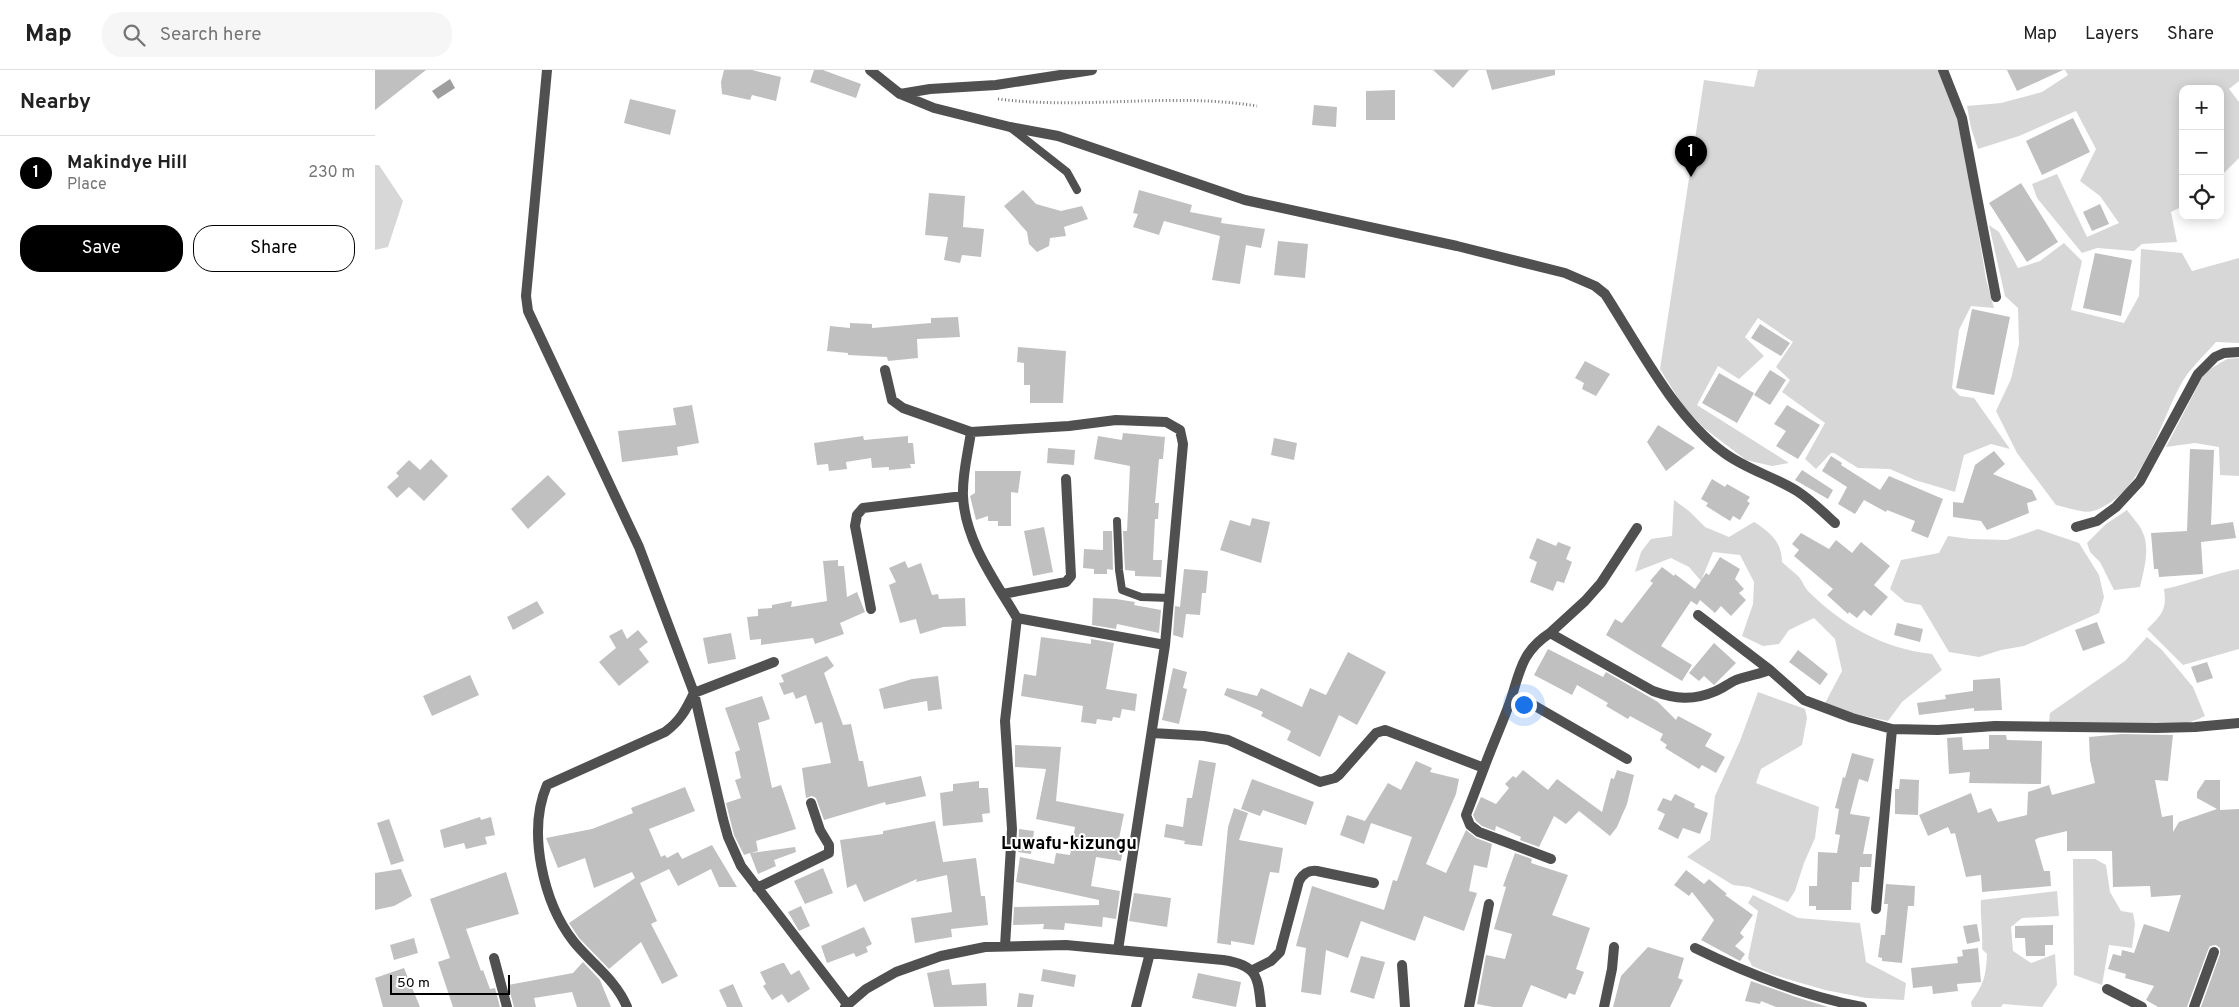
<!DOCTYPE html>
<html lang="en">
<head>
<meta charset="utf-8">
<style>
  body { margin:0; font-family:Overpass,sans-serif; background:#f6f6f6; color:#222 }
  .controls { position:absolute; right:15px; top:15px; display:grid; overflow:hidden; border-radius:10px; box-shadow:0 2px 12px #0003 }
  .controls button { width:45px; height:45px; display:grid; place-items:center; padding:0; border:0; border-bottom:1px solid #e0e0e0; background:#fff; color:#222; font:25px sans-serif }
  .scale { position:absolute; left:15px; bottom:12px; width:120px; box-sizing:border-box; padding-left:5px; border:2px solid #000; border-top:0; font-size:14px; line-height:18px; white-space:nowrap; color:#000; -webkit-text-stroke:4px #fff; paint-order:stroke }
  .you { position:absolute; left:1148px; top:634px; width:18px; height:18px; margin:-12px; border:4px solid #fff; border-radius:50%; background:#1a73e8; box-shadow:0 0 0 8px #1a73e833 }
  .badge { display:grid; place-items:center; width:32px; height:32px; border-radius:50%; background:#000; color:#fff; font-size:16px; font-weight:700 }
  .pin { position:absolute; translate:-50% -41px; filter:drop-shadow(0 1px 2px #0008) }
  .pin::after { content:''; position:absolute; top:26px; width:18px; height:15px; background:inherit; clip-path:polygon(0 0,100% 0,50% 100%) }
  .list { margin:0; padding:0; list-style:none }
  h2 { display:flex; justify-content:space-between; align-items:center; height:65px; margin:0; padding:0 20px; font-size:21px }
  h2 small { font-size:16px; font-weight:400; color:#767676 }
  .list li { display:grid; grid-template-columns:32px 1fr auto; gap:15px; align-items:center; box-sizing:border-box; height:75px; padding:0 20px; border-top:1px solid #e0e0e0 }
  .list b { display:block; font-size:19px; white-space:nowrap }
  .list p { margin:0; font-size:16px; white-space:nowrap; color:#767676 }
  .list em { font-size:16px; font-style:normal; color:#767676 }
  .actions { display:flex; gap:10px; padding:15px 20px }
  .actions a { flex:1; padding:11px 0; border:1px solid #000; border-radius:20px; text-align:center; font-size:18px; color:#000 }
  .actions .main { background:#000; color:#fff }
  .icon { flex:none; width:28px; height:28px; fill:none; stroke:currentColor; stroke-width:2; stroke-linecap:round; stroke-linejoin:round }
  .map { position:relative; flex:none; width:1864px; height:937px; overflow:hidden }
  header { display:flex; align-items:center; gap:30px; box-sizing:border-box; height:70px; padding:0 25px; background:#fff; border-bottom:1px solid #e0e0e0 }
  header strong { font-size:24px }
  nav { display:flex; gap:28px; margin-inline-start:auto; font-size:18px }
  .search { width:350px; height:45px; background:#f6f6f6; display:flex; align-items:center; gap:12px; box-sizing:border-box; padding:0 18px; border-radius:20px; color:#767676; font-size:19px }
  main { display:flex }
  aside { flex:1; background:#fff }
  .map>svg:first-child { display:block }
  .green { fill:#d7d7d7 }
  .water { fill:#9e9e9e }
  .building { fill:#c0c0c0 }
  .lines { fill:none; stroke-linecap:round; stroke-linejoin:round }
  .path { stroke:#727272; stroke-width:3; stroke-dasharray:1 2.5; stroke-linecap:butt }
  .service { stroke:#505050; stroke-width:8 }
  .minor { stroke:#505050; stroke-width:10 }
  .labels { text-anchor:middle; stroke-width:4; stroke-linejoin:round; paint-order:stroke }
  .quarter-label { font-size:18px; font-weight:bold; fill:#000; stroke:#fff }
</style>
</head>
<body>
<header>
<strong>Map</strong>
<div class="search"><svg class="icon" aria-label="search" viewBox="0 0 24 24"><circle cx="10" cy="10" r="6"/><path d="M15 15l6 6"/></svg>Search here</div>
<nav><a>Map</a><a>Layers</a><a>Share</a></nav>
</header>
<main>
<aside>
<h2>Nearby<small></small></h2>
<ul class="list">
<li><span class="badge">1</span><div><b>Makindye Hill</b><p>Place</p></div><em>230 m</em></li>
</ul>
<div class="actions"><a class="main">Save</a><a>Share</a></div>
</aside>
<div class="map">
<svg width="1864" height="937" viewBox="0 0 1864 937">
  <rect width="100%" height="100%" fill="#fff"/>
  <path class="green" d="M1383,0H1564L1579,36L1592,95L1611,209L1619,238L1596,236L1584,260L1577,318L1585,326L1599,328L1635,379L1616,374L1589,385L1580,422L1540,410L1515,399L1483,398L1459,383H1456L1441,399L1430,389L1450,353L1407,322L1415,310L1401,297L1418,272L1383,248L1370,267L1389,286L1364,309L1343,296L1322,335L1414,393L1397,396L1371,390L1329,358L1308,336L1285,299L1329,10L1379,17Z
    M1690,0H1864V11L1854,19L1864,32V88L1845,107V19H1808V136L1796,142L1802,172L1767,174L1759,181L1722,178L1707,183L1662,128L1657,114L1682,104L1712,167L1744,153L1725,126L1705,111L1721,79L1701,41L1644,66L1603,79L1596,58L1592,36L1626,33L1667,22L1693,5Z
    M0,95H4L28,131L13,177L0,180Z
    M1614,155L1624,162L1643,198L1665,191L1689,173L1707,191L1696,240L1749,253L1764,226L1766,179L1807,183L1817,201L1864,188V273L1841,272C1829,286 1813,300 1805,316C1784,355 1766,427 1718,441C1709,444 1691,437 1681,435L1642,383L1621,341L1636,309L1644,274L1643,238L1630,226Z
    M1864,288V406L1845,405L1844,377L1820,373L1791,377L1830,302L1852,289Z
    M1299,430L1314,441L1330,457L1354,467L1379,452C1395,462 1407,472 1407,492C1412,497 1419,502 1424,507C1428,512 1430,519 1435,523C1469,556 1509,579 1557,584L1567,600L1527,632L1513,651L1448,637L1467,601L1460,569L1439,548L1414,560L1404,574L1388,576L1367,566L1378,534L1379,512L1365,485L1338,482L1326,511L1314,497L1296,488L1260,502L1266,482L1276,469L1297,466Z
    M1752,440C1757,447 1765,455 1768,463C1775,479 1769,500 1765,517L1739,520L1725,492L1715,482L1712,473L1731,454Z
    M1663,459L1704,473L1724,505L1729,527L1724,543L1649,576L1626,580L1604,587L1574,582L1546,535L1530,532L1515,519L1526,490L1564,483L1573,466L1595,469L1632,470Z
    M1864,499V579L1808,595L1772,559C1787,545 1792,540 1789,519C1814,514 1838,504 1864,499Z
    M1772,567L1787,580L1818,617L1830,646C1790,667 1719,655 1674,652L1675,643L1750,591Z
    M1383,622L1430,639L1432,648L1427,675L1386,699L1381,713L1444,737L1440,768L1429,793L1420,821L1413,832L1374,817L1358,815L1312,787L1335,770L1340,726L1365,671Z
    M1698,789H1720L1731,795L1735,822L1746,841L1758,843L1760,854L1757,878L1734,875L1727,915L1699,905Z
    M1682,821L1684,846L1647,848L1636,857L1638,881L1656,893L1680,884L1682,915L1667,937L1628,934L1626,937H1597L1596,932C1609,914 1611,906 1612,884L1607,879C1608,862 1605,846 1606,830Z
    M1378,825L1423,848L1485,853L1491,892L1531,913L1529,930L1491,928L1450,920L1399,905L1377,896L1373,888L1383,841L1373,833Z"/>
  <path class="water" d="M75,9L80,18L63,29L57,21Z"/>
  <path class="building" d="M0,0H51L0,40Z
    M349,0H377L406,7L401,31L377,25L375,30L347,24L346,12Z
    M439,0H448L486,14L481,28L435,12Z
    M1058,0H1094L1078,18Z
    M1111,0H1180V5L1117,20Z
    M1632,0H1688L1642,21Z
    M1020,20V50H991V21Z
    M255,29L301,40L295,65L249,53Z
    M939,35L962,37L961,57L937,55Z
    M1698,48L1715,82L1667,105L1651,71Z
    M1646,113L1683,172L1652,192L1614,133Z
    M648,120L661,134L686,141L707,136L713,149L689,157L691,166L675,168L674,176L662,182L654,174L652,162L629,136Z
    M764,120L817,135L815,142L847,148L846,153L890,159L886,178L871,175L865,214L837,210L845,166L789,151L784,165L758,157L763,144L758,143Z
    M554,123L590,126L588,157L609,159L606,187L587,185L585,193L569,190L573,167L550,165Z
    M1725,134L1734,154L1717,161L1708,142Z
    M903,171L933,174L930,208L899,205Z
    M1720,183L1757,190L1746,246L1708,238Z
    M1597,239L1635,247L1619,325L1581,318Z
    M583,247L585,267L542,269L543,288L513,291L512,287L473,285V283L452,281L455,256L475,258V253L497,254V258L556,253V248Z
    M1385,254L1415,273L1406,286L1376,268Z
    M643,277L691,281L688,333H655V315H649V293L642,292Z
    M1210,291L1235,304L1221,326L1207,319L1209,313L1200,308Z
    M1395,300L1411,310L1395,335L1379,325Z
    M1344,303L1379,323L1362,353L1327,333Z
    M317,335L324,373L302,377L303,385L247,392L243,361L301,355L298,338Z
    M1412,335L1445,355L1423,389L1401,376L1411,361L1399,354Z
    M1283,355L1320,378L1291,401L1272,372Z
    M748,363L790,367L788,389H784L780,433H784L783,449H780L778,490H787L786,507L760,506V501L750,500L748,461H752L755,396L719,389L723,366L747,370Z
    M488,366L489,370L533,366V373H538L540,394H535L536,398L514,400V397L497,398L496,388L471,392L472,399L454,401L453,394L442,395L439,373Z
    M899,368L922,373L919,390L896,385Z
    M673,378L700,380L699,395L672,393Z
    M1815,379L1839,380L1836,455L1858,452L1861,468L1826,472L1828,504L1784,507L1783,499H1779L1776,463L1812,461Z
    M1619,381L1630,394L1618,404L1657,420L1662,430L1652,433L1654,443L1612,460L1606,451L1578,447V432L1588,433L1600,395Z
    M1456,386L1467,393L1466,395L1505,420L1514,406L1568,429L1553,468L1536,461L1540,451L1512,440L1511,442L1489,430L1480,444L1463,434L1472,417L1447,401Z
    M56,389L73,406L49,431L34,417L22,428L12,417L24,406L21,403L34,390L45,400Z
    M1427,400L1458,420L1453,429L1420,410Z
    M600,401H646L643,423L636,422V456H623V451H613V446L601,450L595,426L600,423Z
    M173,405L191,424L153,459L136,439Z
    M1337,409L1350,417L1352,414L1375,427L1372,431L1375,433L1365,450L1358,446L1355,451L1331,436L1333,433L1326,429Z
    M877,448L895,452L886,493L845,480L855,450L875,456Z
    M669,457L678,502L658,506L649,461Z
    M728,461H737L738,500L732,499V504H719V499L708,498L709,479L728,480Z
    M1426,463L1454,479L1461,470L1477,483L1486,472L1515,496L1499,515L1513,527L1496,546L1489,540L1482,548L1474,542L1473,544L1452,525L1458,519L1419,486L1424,480L1417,474Z
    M1162,468L1181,476L1183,472L1196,477L1191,489L1197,492L1189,513L1182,511L1178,521L1155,512L1162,492L1154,488Z
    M1345,487L1365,499L1360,509L1369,519L1364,523L1371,530L1356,546L1346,536L1340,543L1325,530L1322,535L1316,531L1286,576L1317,595L1307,611L1231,565L1240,549L1247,553L1278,513L1275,511L1287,497L1299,506L1300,504L1320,519L1331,503L1334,505Z
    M463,490V496H469L472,527L482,522L490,542L465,553L469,564L440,574L438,568L386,575V569L375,570L372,547L383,546V539L397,538V535L417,531L416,537L452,531L448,491Z
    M530,491L533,498L546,493L557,525L563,524L564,529L590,528L591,556L568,557L545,564L541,549L525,553L514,515L521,512L514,498Z
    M809,499L833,501L831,523H827L825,545L811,544L808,568L798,565L800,536L805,537Z
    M718,528L741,529L760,532L759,535L786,540L784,563L742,554L741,559L717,555Z
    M162,531L169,543L138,560L132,547Z
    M1722,552L1730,573L1708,581L1700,560Z
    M1522,553L1548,559L1545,572L1519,565Z
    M247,559L252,569L263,560L273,572L264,579L274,592L244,616L224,592L241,578L234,566Z
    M356,563L361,589L333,594L328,568Z
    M666,567L716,574V569L739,573L731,619L762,624L760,641L747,639L745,648L738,647L737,651L722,649L721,654L706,652L708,636L646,626L649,604L661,606Z
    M1339,573L1361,593L1339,615L1329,606L1324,611L1314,603Z
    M1173,579L1228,607L1231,602L1283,632L1301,650L1303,646L1337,664L1330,676L1350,687L1341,703L1327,695L1324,699L1290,678L1292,675L1285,670L1288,664L1255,646L1253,649L1231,636L1233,633L1202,615L1197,625L1159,605Z
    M1423,580L1453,604L1445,615L1414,592Z
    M973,582L1011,602L982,655L964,645L945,687L912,670L916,661L886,646L888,642L849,625L852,618L882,626L886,618L927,637L935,618L951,625Z
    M452,586L459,596L449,603L468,655L476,654L484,691H488L493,717L546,706L551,726L511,735L510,732L449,750L441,728L437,726L431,728L427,698L456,693L447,652L440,654L431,625L421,629L418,622L409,625L404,613L409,612L406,605Z
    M1832,592L1838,608L1822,613L1816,597Z
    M798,598L812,602L808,618L812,619L804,654L787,650Z
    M95,605L104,625L57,646L48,626Z
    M563,606L567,639L553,641L552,631L509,639L504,619L537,609Z
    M1625,608L1627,640L1599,641V638L1544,645L1542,633L1571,629L1570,625L1598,621V610Z
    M387,626L395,649L383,653L397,718L406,715L421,759L381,771L383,781L376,783L420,777L421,782L399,790L401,796L383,804L375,783L369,785L359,765L351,733L366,728L360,710L366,708L360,682L365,680L350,638Z
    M1747,664L1798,665L1793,711L1780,710L1787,747L1798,745V762L1804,752L1842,739L1822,728V722L1830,710H1845V740L1864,739V937H1826L1845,884V878L1841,875L1835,876L1833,880L1812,937H1783L1771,930L1779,916L1750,908L1751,904L1733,899L1738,884L1746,886L1747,880L1759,883L1769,854L1794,862L1806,825L1776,827L1775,816L1738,817L1737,781H1692V761L1663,768L1660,770L1669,801H1675L1676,816L1607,822L1606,805L1591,807L1580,763L1576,764L1573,757L1553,766L1544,745L1596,723L1603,743L1616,738L1623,752L1652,745L1653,722L1674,715L1677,725L1720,713L1715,690L1714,667Z
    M1614,665H1631L1632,670L1667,671L1666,714L1594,713L1595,702L1574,704L1572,668L1587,667L1588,680L1614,679Z
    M640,675L686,677L681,731L749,744L743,773L749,774L746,791L721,787L716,816L745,821L741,849L728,847L727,857L690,853L689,860L668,859L669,854L638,855L639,837L724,835V830L641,812L645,787L679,794L681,783L695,785L700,757L661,749L671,699L640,697Z
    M1477,683L1499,689L1493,712L1484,709L1475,744L1495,747L1488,784H1497L1496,797H1485L1484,812H1477L1476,840H1441V836H1434V816H1442L1443,782L1462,783L1465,765L1460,764L1464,739L1460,738L1468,707L1470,708Z
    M824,690L841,693L827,776L809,774L810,771L789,767L791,754L808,757L812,728H817Z
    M1041,691L1057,698L1055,702L1084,709L1081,724L1051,794L1071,803L1091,760L1101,768L1117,774L1112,798L1099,795L1094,821L1102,823L1089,861L1049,846L1040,871L986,851L973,888L951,880L946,925L926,922L931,878L921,876L937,816L1009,840L1018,810L1022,811L1037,767L990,751L1013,713L1026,720Z
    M1148,700L1173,720L1182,709L1227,742L1236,708L1239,709L1242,700L1259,705L1252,734L1242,757L1235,766L1204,741L1191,754L1179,746L1164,777L1145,770L1146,767L1121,756L1120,761L1107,756L1101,751L1098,745L1106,727L1121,734L1134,718L1130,714L1138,706L1141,708Z
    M877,709L939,732L931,755L888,740L885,746L866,739Z
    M1525,709L1544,710L1543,745L1520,744V719H1524Z
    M604,711V718H613L615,743L607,744L608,752L568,756L565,723L578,721V714Z
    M310,717L320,741L274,759L286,787L290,785L292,788L303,782L307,789L337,775L362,817H344L336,799L303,816L294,799L265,813L282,851L276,854L303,906L287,914L266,872L234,899L204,868L194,853L260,808L257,802L219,818L210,788L183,798L171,768L217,759L258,743L256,738Z
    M1300,724L1320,734L1319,737L1333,743L1325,764L1308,758L1303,769L1283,759L1290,744L1282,740L1288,728L1296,731Z
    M859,738L873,743L864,770L908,778L904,803L895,802L879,875L856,871V875L842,873L853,757Z
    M972,745L996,753L989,774L965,765Z
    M105,747L106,750L116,747L120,765L110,767L112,774L91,779L89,773L69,778L65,760Z
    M14,749L29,791L16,795L2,753Z
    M560,751L568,792L601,788L606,826H610L613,855L576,859L577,867L540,873L536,848L577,842L572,805L541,812L542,809L489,832L481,814L472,818L465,770L508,764V761Z
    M644,759L659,761L656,784L643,782Z
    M1140,783L1157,789L1156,793L1193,805L1177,845L1215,858L1201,899L1209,902L1200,925L1194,923L1191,929L1156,915L1147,937H1118L1102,934L1111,885L1130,889L1137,864L1119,859L1131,817L1128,816Z
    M448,798L458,823L430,834L419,811Z
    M26,799L37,826L19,836L0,840V803Z
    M1311,800L1329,814L1334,809L1352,824L1350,825L1378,845L1365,863L1369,867L1360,876L1370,884L1365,891L1326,870L1339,850L1317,822L1314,826L1299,815Z
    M131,802L144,844L91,859L106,901L108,900L115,919L120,918L125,937H78L63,892L75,888L55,829Z
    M1511,814L1540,816L1539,836H1533L1527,893L1507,891V888L1503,887L1506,865H1510L1513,834H1509Z
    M759,823L796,828L792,857L754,851Z
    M426,836L435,856L424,861L413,842Z
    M1602,854L1605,871L1592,874L1588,856Z
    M1678,855V875H1670V886H1651L1650,868H1640V856Z
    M489,857L497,874L491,877L493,882L481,887L479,883L452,893L446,876Z
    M39,868L43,883L19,890L15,875Z
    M1273,877L1309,888L1303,908L1308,910L1295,937H1238L1246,906Z
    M1603,878L1606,912L1582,914L1583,921L1558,924L1557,916L1538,918L1536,898L1583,893L1582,887L1588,886L1587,880Z
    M986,886L1010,892L999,929L975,922Z
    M208,892L225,910L236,937H202L197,922L159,928L161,937H139L133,915L198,903Z
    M407,893H409L416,905L424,900L435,919L413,933L407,924L397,930L388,916L391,914L385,902Z
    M29,898L45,937H8L0,908Z
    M574,899L577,915L611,913L612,936L559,937L552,903Z
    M668,899L701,905L699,917L666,911Z
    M823,903L866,912L861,937L817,928Z
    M1376,911L1421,927L1453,937H1401L1386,931L1385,934L1370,931Z
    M358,914L368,937H352L344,920Z
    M644,923L659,925L657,937H642Z"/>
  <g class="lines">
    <path class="path" d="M623,29C709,40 796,22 882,36"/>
    <path class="service" d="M636,58L692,102L702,120
      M742,451L744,500L747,520L766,527L795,528"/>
    <path class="minor" d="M172,0L151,226L153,241L264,477L319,623L348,749L353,767L366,796L472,934
      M495,0L525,24L559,38L635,57L683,66L870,130L1082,176L1190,203L1220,216L1230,224C1263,275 1299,346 1348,382C1370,399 1398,406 1422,421C1436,430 1448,442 1460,453
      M1568,0L1587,48L1621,227
      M525,24L555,19L621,15L717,0
      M510,300L517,330L528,338L596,362
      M1701,457L1722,451L1741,437L1765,411L1823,304L1840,287L1849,283L1864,282
      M628,524L691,512L696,506L691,409
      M496,539L480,456L482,445L488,438L588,426
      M1323,545L1395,600
      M1175,563L1210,531L1226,513L1262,458
      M1135,632H1148L1160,636L1252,689
      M777,663L829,666L853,670L945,712L960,708L964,705L1001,663L1010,660L1109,698C1117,676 1127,654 1135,632C1145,602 1146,582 1175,563L1278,621C1300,629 1318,631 1341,621C1348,618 1354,613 1361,610C1372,606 1384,604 1395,600L1429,630L1477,648L1517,659L1563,660L1620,656L1781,658L1820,657L1864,653
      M1109,698L1091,745L1095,755L1104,762L1176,789
      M382,818L454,783V775L445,760L436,733
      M1501,839L1517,659
      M630,876L637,759L630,651L642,548
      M1320,878C1373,904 1430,926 1487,937
      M743,880L790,575L808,374L805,360L791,352L741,350L694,356L596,362C593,383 587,405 588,426C590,471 620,511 642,548L790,575
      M119,888L132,937
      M1027,895L1030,937
      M878,900L896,891L905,882L924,811C928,804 933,800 942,801L999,813
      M1732,919L1767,937
      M252,937C241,910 217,894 199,872C168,833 152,761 172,715L290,662C305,651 311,640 319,623L399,592
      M470,937L491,919L521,902L566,886L610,877L691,875L848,890C882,895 883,906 886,937
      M761,937L775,883
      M1094,937L1114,834
      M1229,937L1237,899L1239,877
      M1819,937L1839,882"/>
  </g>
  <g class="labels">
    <g class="quarter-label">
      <text x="694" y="779">Luwafu-kizungu</text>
    </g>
  </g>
</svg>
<div class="controls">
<button>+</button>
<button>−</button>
<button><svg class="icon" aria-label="locate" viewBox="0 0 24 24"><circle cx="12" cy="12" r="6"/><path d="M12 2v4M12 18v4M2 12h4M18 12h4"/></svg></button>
</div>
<div class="scale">50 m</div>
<div class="you"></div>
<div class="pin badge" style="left:1316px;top:107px">1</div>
</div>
</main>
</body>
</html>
